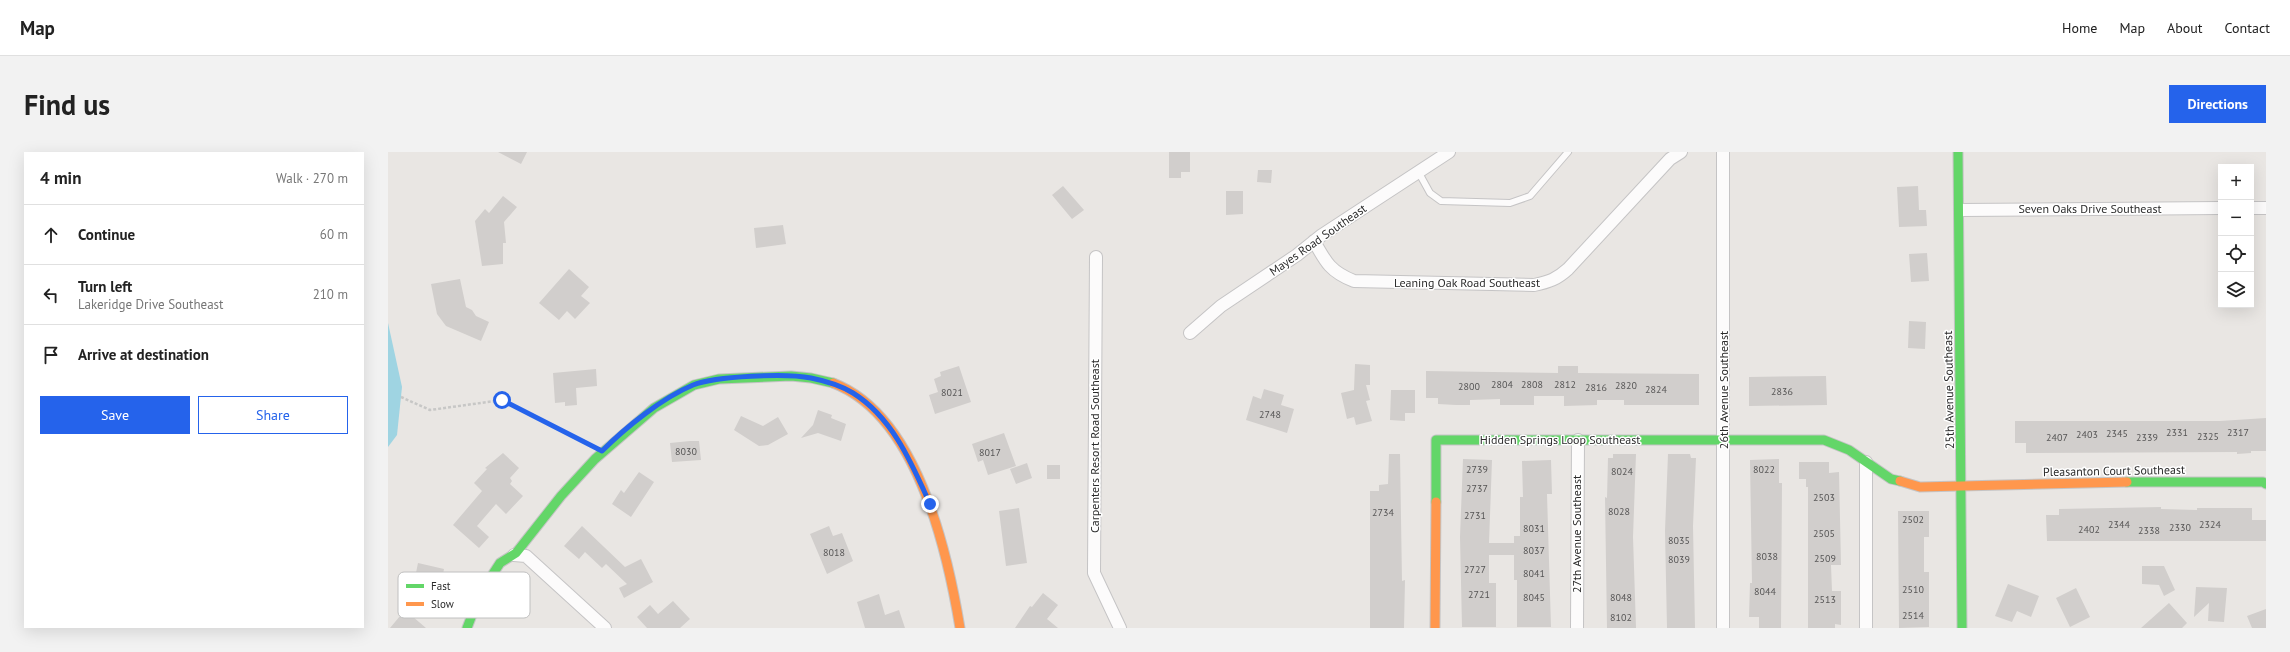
<!DOCTYPE html>
<html lang="en">
<head>
<meta charset="utf-8">
<style>
  body { margin:0; font-family:"PT Sans",sans-serif; background:#f2f2f2; color:#222 }
  .controls { position:absolute; right:12px; top:12px; display:grid; overflow:hidden; border-radius:0px; box-shadow:0 4px 16px #0002 }
  .controls button { width:36px; height:36px; display:grid; place-items:center; padding:0; border:0; border-bottom:1px solid #e0e0e0; background:#fff; color:#222; font:20px sans-serif }
  .stop { position:absolute; width:12px; height:12px; margin:-9px; border:3px solid #2563eb; border-radius:50%; background:#fff }
  .stop.end { background:#2563eb; border-color:#fff; box-shadow:0 1px 4px #0008 }
  .list { margin:0; padding:0; list-style:none }
  h2 { display:flex; justify-content:space-between; align-items:center; height:52px; margin:0; padding:0 16px; font-size:17px }
  h2 small { font-size:13px; font-weight:400; color:#767676 }
  .list li { display:grid; grid-template-columns:26px 1fr auto; gap:12px; align-items:center; box-sizing:border-box; height:60px; padding:0 16px; border-top:1px solid #e0e0e0 }
  .list b { display:block; font-size:15px; white-space:nowrap }
  .list p { margin:0; font-size:13px; white-space:nowrap; color:#767676 }
  .list em { font-size:13px; font-style:normal; color:#767676 }
  .actions { display:flex; gap:8px; padding:12px 16px }
  .actions a { flex:1; padding:9px 0; border:1px solid #2563eb; border-radius:0px; text-align:center; font-size:14px; color:#2563eb }
  .actions .main { background:#2563eb; color:#fff }
  .icon { flex:none; width:22px; height:22px; fill:none; stroke:currentColor; stroke-width:2; stroke-linecap:round; stroke-linejoin:round }
  .map { position:relative; flex:none; width:1878px; height:476px; overflow:hidden; border-radius:0px }
  header { display:flex; align-items:center; gap:24px; box-sizing:border-box; height:56px; padding:0 20px; background:#fff; border-bottom:1px solid #e0e0e0 }
  header strong { font-size:19px }
  nav { display:flex; gap:22px; margin-inline-start:auto; font-size:14px }
  .intro { display:flex; align-items:center; justify-content:space-between; box-sizing:border-box; height:96px; padding:0 24px }
  h1 { margin:0; font-size:28px }
  .button { padding:10px 18px; border-radius:0px; background:#2563eb; color:#fff; font-size:14px; font-weight:700 }
  main { display:flex; gap:24px; padding:0 24px }
  aside { flex:1; background:#fff; border-radius:0px; box-shadow:0 4px 16px #0002 }
  .map>svg:first-child { display:block }
  .water { fill:#9fd4e2 }
  .building { fill:#d1cecc }
  .lines { fill:none; stroke-linecap:round; stroke-linejoin:round }
  .lane-casing { stroke:#c5c4c5; stroke-width:8 }
  .street-casing { stroke:#c5c4c5; stroke-width:14 }
  .fast-casing { stroke:#c5c4c5; stroke-width:11 }
  .slow-casing { stroke:#c5c4c5; stroke-width:11 }
  .path { stroke:#c7c7c6; stroke-width:2.5; stroke-dasharray:3 2; stroke-linecap:butt }
  .lane { stroke:#fcfbfb; stroke-width:6 }
  .street { stroke:#fcfbfb; stroke-width:12 }
  .fast { stroke:#63d668; stroke-width:9 }
  .slow { stroke:#ff974d; stroke-width:9 }
  .route { stroke:#2563eb; stroke-width:5 }
  .labels { text-anchor:middle; stroke-width:3; stroke-linejoin:round; paint-order:stroke }
  .number-label { font-size:10px; fill:#565555 }
  .street-label { font-size:12px; fill:#2c2c2c; stroke:#fff }
  .key { fill:#fff; stroke:#c0c0c0; stroke-width:1 }
  .key-label { font-size:11px; fill:#2c2c2c }
</style>
</head>
<body>
<header>
<strong>Map</strong>
<nav><a>Home</a><a>Map</a><a>About</a><a>Contact</a></nav>
</header>
<div class="intro"><h1>Find us</h1><a class="button">Directions</a></div>
<main>
<aside>
<h2>4 min<small>Walk · 270 m</small></h2>
<ul class="list">
<li><svg class="icon" aria-label="ahead" viewBox="0 0 24 24"><path d="M12 20V5M6 11l6-6 6 6"/></svg><div><b>Continue</b></div><em>60 m</em></li>
<li><svg class="icon" aria-label="left" viewBox="0 0 24 24"><path d="M17 20v-9H6M10 6l-5 5 5 5"/></svg><div><b>Turn left</b><p>Lakeridge Drive Southeast</p></div><em>210 m</em></li>
<li><svg class="icon" aria-label="arrive" viewBox="0 0 24 24"><path d="M6 21V4h12l-3 4 3 4H6"/></svg><div><b>Arrive at destination</b></div></li>
</ul>
<div class="actions"><a class="main">Save</a><a>Share</a></div>
</aside>
<div class="map">
<svg width="1878" height="476" viewBox="0 0 1878 476">
  <rect width="100%" height="100%" fill="#e9e6e3"/>
  <path class="water" d="M0,171L14,235L9,283L0,295Z"/>
  <path class="building" d="M110,0H139L133,12Z
    M781,0H802V20H793V26H781Z
    M870,18H884L883,31L869,30Z
    M675,34L696,58L684,67L664,43Z
    M1530,34L1531,58H1538L1539,74L1511,75L1509,35Z
    M838,39H855V62L838,63Z
    M115,44L129,55L116,70L118,91H115V112L94,114L87,69L97,57L101,61Z
    M395,73L398,92L368,96L366,76Z
    M1539,101L1541,129L1523,130L1521,102Z
    M181,117L201,135L193,144L202,151L187,167L179,159L171,168L151,151Z
    M72,127L78,155L84,158L88,164L101,170L93,189L58,174L49,162L43,132Z
    M1521,169L1538,170L1537,197L1520,196Z
    M967,212L982,213V233H978L982,248L978,249L984,269L968,273L966,265L959,267L953,241L966,238Z
    M571,214L583,250L547,262L541,243L550,240L546,227L553,224L552,220Z
    M1170,214H1190V221L1311,222V253H1236V248H1209V253L1176,254V244H1146V253H1112V247L1082,248V253H1068L1050,252V246H1038V219L1170,221Z
    M208,217L209,234L188,236L189,253L177,254V250L167,251L165,221Z
    M1438,224L1439,253L1361,254V225Z
    M876,237L896,243L893,253L906,257L899,281L858,268L865,244L873,247Z
    M1003,238H1027V261H1017V269L1002,268Z
    M430,258L444,263L443,266L458,272L453,289L430,281L413,286L425,273Z
    M353,264L375,274L390,265L400,282L380,293L371,294L346,278Z
    M1878,266V299H1863V301L1849,302V300L1638,301V291H1627V269H1832Z
    M616,281L628,314L600,323L595,308L590,310L584,292Z
    M302,289H311L313,308L284,310L282,291Z
    M115,301L131,316L122,326L124,329L122,332L135,344L118,362L108,352L89,374L101,385L91,396L65,373L94,339L86,331L99,317L97,316Z
    M1001,302H1012L1014,429L1017,428L1016,476H982V339H991V333L1000,332Z
    M1225,302H1248L1245,385L1248,476H1219L1217,345L1219,346L1220,306H1225Z
    M1280,302H1302L1303,306H1308L1305,374L1307,476H1279L1277,379Z
    M1075,307L1104,308L1101,391H1126V384H1132V345H1135L1134,309L1163,308L1164,342H1159L1163,475H1129V428H1126V403H1101V431H1108V475H1074L1072,385Z
    M1391,307V331H1394L1393,476H1371V465H1361L1362,431H1364L1362,308Z
    M1411,310H1441V321L1451,320L1453,413H1443L1444,439H1453V473L1447,472V476H1420V335H1418V327H1411Z
    M639,311L644,326L628,332L622,317Z
    M659,313H672V327H659Z
    M251,320L266,330L243,365L224,352L233,338L236,341Z
    M1773,355V357L1809,358V356H1864V368H1878V389H1659L1658,363H1671V357Z
    M631,356L639,411L618,414L611,359Z
    M1510,359H1541V385H1536V420H1541V475L1511,476Z
    M194,374L237,415L253,407L265,430L236,446L231,436L239,432L218,412L214,416L197,400L191,407L176,394Z
    M441,374L445,384L454,381L465,409L439,422L422,382Z
    M30,411L56,417L49,451L41,450L40,458L21,455Z
    M1754,414H1776L1787,438L1776,444L1771,433L1754,432Z
    M1620,432L1651,444L1643,465L1629,459L1624,470L1607,464Z
    M1808,435L1839,436L1836,470L1820,469L1821,451L1806,465Z
    M1688,436L1702,465L1682,475L1668,446Z
    M655,441L670,453L659,467L670,476H627L642,454L644,455Z
    M491,442L497,463L511,458L517,476H477L469,450Z
    M285,449L302,467L292,476H259L249,465L262,453L270,462Z
    M1781,451L1799,471L1794,476H1753Z
    M1878,457V476H1864L1859,464Z
    M17,458L38,476H2Z"/>
  <g class="lines">
    <defs>
      <path id="lane" d="M1031,21L1042,41L1053,49L1122,51L1142,44L1180,0"/>
      <path id="street" d="M1335,0V476
        M1863,56H1878
        M1572,58L1833,56
        M926,89C938,111 943,120 966,129L1146,133C1161,130 1169,127 1180,117L1282,7L1293,0
        M708,105L706,421L732,476
        M802,181L833,154L909,103L934,83L1061,0
        M126,403L138,404L217,476
        M1189,476L1190,288
        M1478,476V310"/>
      <path id="fast" d="M1570,0L1574,476
        M1739,330H1875L1878,332
        M1048,350V288H1436L1461,298L1503,327L1512,329
        M79,476L92,442L112,411L128,401L173,344L207,307L266,256L306,233L331,227L403,224L423,226L445,231"/>
      <path id="slow" d="M445,231C529,263 559,397 572,476
        M1512,329L1532,335L1739,330
        M1047,476L1048,350"/>
    </defs>
    <use href="#lane" class="lane-casing"/>
    <use href="#street" class="street-casing"/>
    <use href="#fast" class="fast-casing"/>
    <use href="#slow" class="slow-casing"/>
    <path class="path" d="M13,245L42,258L114,248L202,293"/>
    <use href="#lane" class="lane"/>
    <use href="#street" class="street"/>
    <use href="#fast" class="fast"/>
    <use href="#slow" class="slow"/>
  </g>
  <g class="lines">
    <path class="route" d="M114,248L214,299C238,275 274,246 305,233C328,224 398,221 423,226C438,229 452,233 465,241C505,266 524,312 542,352"/>
  </g>
  <g class="labels">
    <g class="number-label">
      <text x="1114" y="236">2804</text>
      <text x="1144" y="236">2808</text>
      <text x="1177" y="236">2812</text>
      <text x="1238" y="237">2820</text>
      <text x="1081" y="238">2800</text>
      <text x="1208" y="239">2816</text>
      <text x="1268" y="241">2824</text>
      <text x="1394" y="243">2836</text>
      <text x="564" y="244">8021</text>
      <text x="882" y="266">2748</text>
      <text x="1789" y="284">2331</text>
      <text x="1850" y="284">2317</text>
      <text x="1729" y="285">2345</text>
      <text x="1699" y="286">2403</text>
      <text x="1820" y="288">2325</text>
      <text x="1669" y="289">2407</text>
      <text x="1759" y="289">2339</text>
      <text x="298" y="303">8030</text>
      <text x="602" y="304">8017</text>
      <text x="1089" y="321">2739</text>
      <text x="1376" y="321">8022</text>
      <text x="1234" y="323">8024</text>
      <text x="1089" y="340">2737</text>
      <text x="1436" y="349">2503</text>
      <text x="1231" y="363">8028</text>
      <text x="995" y="364">2734</text>
      <text x="1087" y="367">2731</text>
      <text x="1525" y="371">2502</text>
      <text x="1731" y="376">2344</text>
      <text x="1822" y="376">2324</text>
      <text x="1792" y="379">2330</text>
      <text x="1146" y="380">8031</text>
      <text x="1701" y="381">2402</text>
      <text x="1761" y="382">2338</text>
      <text x="1436" y="385">2505</text>
      <text x="1291" y="392">8035</text>
      <text x="1146" y="402">8037</text>
      <text x="446" y="404">8018</text>
      <text x="1379" y="408">8038</text>
      <text x="1437" y="410">2509</text>
      <text x="1291" y="411">8039</text>
      <text x="1087" y="421">2727</text>
      <text x="1146" y="425">8041</text>
      <text x="1525" y="441">2510</text>
      <text x="1377" y="443">8044</text>
      <text x="1091" y="446">2721</text>
      <text x="1146" y="449">8045</text>
      <text x="1233" y="449">8048</text>
      <text x="1437" y="451">2513</text>
      <text x="1525" y="467">2514</text>
      <text x="1233" y="469">8102</text>
    </g>
    <g class="street-label">
      <text x="1702" y="61">Seven Oaks Drive Southeast</text>
      <text transform="translate(930 88) rotate(-35)" y="4">Mayes Road Southeast</text>
      <text x="1079" y="135">Leaning Oak Road Southeast</text>
      <text transform="translate(1336 238) rotate(-90)" y="4">26th Avenue Southeast</text>
      <text transform="translate(1561 238) rotate(-91)" y="4">25th Avenue Southeast</text>
      <text x="1172" y="292">Hidden Springs Loop Southeast</text>
      <text transform="translate(707 294) rotate(-90)" y="4">Carpenters Resort Road Southeast</text>
      <text transform="translate(1726 319) rotate(-1)" y="4">Pleasanton Court Southeast</text>
      <text transform="translate(1189 382) rotate(-90)" y="4">27th Avenue Southeast</text>
    </g>
  </g>
  <rect x="10" y="420" width="132" height="46" rx="6" class="key"/>
  <rect x="18" y="432" width="18" height="4" fill="#63d668"/>
  <rect x="18" y="450" width="18" height="4" fill="#ff974d"/>
  <g class="key-label">
    <text x="43" y="438">Fast</text>
    <text x="43" y="456">Slow</text>
  </g>
</svg>
<div class="controls">
<button>+</button>
<button>−</button>
<button><svg class="icon" aria-label="locate" viewBox="0 0 24 24"><circle cx="12" cy="12" r="6"/><path d="M12 2v4M12 18v4M2 12h4M18 12h4"/></svg></button>
<button><svg class="icon" aria-label="layers" viewBox="0 0 24 24"><path d="M12 4l9 5-9 5-9-5zM3 14l9 5 9-5"/></svg></button>
</div>
<div class="stop" style="left:114px;top:248px"></div>
<div class="stop end" style="left:542px;top:352px"></div>
</div>
</main>
</body>
</html>
